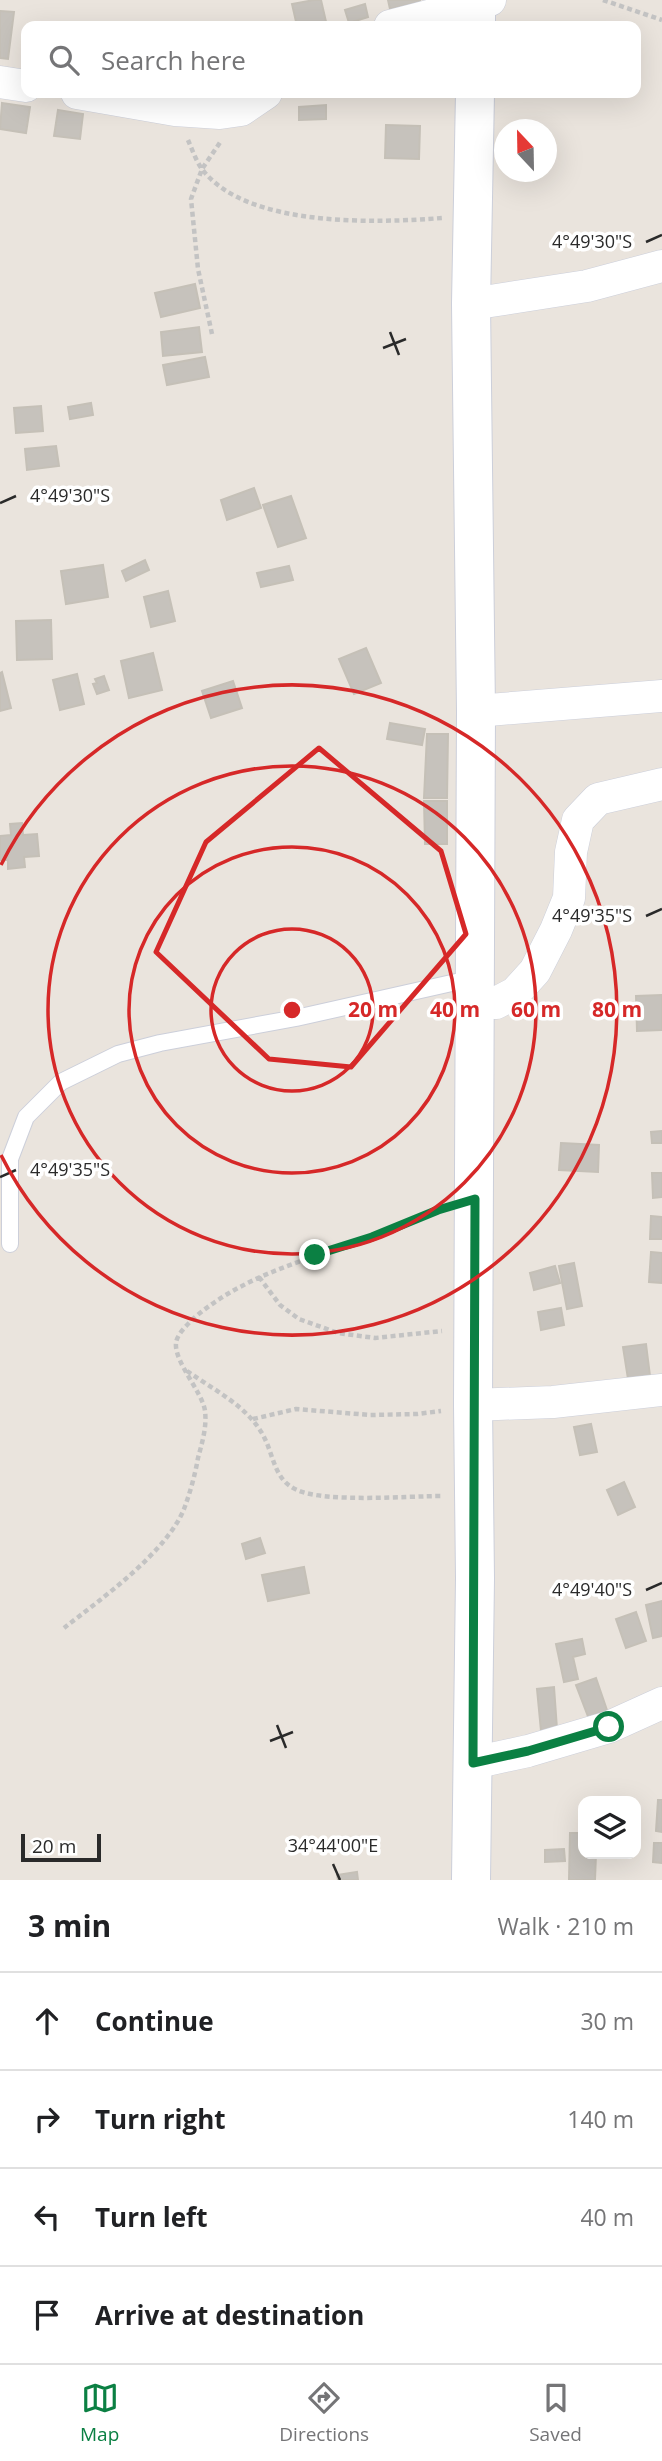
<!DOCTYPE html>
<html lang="en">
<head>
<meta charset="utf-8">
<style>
  body { margin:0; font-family:"Open Sans",sans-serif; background:#f6f6f6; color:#202124 }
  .controls { position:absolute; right:21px; bottom:21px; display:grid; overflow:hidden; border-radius:14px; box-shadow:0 7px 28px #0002 }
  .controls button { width:63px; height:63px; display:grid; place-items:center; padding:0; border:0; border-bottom:2px solid #e0e0e0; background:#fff; color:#202124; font:35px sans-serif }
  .compass { position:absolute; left:494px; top:119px; width:63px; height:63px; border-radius:50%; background:#fff; box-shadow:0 7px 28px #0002; rotate:338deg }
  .scale { position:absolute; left:21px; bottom:18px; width:80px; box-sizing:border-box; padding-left:7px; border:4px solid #2a2a2a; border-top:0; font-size:19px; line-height:24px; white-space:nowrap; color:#2a2a2a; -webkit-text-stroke:5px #fff; paint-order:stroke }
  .stop { position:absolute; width:21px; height:21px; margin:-16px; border:5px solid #0b8043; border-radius:50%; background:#fff }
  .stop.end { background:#0b8043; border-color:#fff; box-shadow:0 2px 7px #0008 }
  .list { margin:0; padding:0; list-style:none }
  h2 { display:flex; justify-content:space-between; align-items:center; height:91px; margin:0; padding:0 28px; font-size:30px }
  h2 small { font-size:23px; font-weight:400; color:#757577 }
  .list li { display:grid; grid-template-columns:46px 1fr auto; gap:21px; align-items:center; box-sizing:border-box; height:98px; padding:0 28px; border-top:2px solid #e0e0e0 }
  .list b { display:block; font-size:26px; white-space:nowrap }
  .list em { font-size:23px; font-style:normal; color:#757577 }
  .icon { flex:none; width:38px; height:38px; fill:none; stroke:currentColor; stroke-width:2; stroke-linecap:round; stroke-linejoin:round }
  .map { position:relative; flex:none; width:662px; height:1880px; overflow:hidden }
  .search { position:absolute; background:#fff; box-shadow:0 7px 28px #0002; left:21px; right:21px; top:21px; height:77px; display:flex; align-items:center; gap:18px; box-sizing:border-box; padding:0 24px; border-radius:14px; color:#757577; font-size:26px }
  .sheet { height:483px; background:#fff }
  nav { display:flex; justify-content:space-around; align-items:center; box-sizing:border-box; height:98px; border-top:2px solid #e0e0e0; background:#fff; font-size:19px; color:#757577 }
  nav a { display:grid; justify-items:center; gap:4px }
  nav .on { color:#0b8043 }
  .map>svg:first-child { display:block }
  .building { fill:#c6c2bc; stroke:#c5c0b7; stroke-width:2 }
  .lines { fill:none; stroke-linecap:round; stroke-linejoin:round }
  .service-casing { stroke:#cccfda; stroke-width:18 }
  .minor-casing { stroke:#cccfda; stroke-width:33 }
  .secondary-casing { stroke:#cccfda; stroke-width:40 }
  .path { stroke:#c3c3c3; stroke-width:4.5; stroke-dasharray:5 3.5; stroke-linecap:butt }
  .service { stroke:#fff; stroke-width:16 }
  .minor { stroke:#fff; stroke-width:32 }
  .secondary { stroke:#fff; stroke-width:38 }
  .route { stroke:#0b8043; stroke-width:9 }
  .marked { fill:none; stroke:#d62828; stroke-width:5; stroke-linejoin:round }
  .ticks { fill:none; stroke:#2a2a2a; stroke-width:2.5 }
  .ring { fill:none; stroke:#d62828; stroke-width:3.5 }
  .ticks-label { font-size:18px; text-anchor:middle; fill:#2a2a2a; stroke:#fff; stroke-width:7; stroke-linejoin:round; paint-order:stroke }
  .centre { fill:#d62828; stroke:#fff; stroke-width:3.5 }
  .ring-label { font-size:21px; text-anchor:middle; font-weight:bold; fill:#d62828; stroke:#fff; stroke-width:7; stroke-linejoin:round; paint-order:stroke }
</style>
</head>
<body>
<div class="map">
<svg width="662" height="1880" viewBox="0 0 662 1880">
  <rect width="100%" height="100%" fill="#eae4dd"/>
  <path class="building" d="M314,0H321L327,26H297L292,4Z
    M388,0H420V2L390,9Z
    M365,4L368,17L349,23L345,10Z
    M0,11L14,12L8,59L0,58Z
    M275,22V26H224V24Z
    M168,93H208V96L168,97Z
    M2,103L30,107L26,133L0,129Z
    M326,105V119L299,120V107Z
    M58,110L83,114L80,139L54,136Z
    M386,125L420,126L419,159L385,158Z
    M195,284L200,308L161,317L155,293Z
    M199,327L202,352L163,356L161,332Z
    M205,357L209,377L167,385L163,365Z
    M91,403L93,415L70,419L68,407Z
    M41,406L43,431L16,433L14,408Z
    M56,446L59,466L27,470L25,449Z
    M254,488L261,508L227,520L221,500Z
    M291,496L306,538L278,547L263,505Z
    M145,560L149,570L126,581L122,571Z
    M103,565L108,597L66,604L61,571Z
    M289,566L293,580L261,587L257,573Z
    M168,591L175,621L151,627L144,597Z
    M51,620L52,659L17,660L16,621Z
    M366,648L381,683L354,694L339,659Z
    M153,653L162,690L129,698L121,661Z
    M2,672L11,708L0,711V673Z
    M77,674L84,704L60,710L53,680Z
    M104,676L109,690L97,694L93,684L97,683L95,679Z
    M233,681L242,708L211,718L202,691Z
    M390,723L425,729L422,745L387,739Z
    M427,734H448L447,798H424Z
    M424,801H447V844H425Z
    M22,823L23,835L37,834L39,856L24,857L25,867L8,869V860H0V836L11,835L10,824Z
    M662,995V1030L637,1031L636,996Z
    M662,1131V1143H652L651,1132Z
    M561,1143L599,1145L598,1172L559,1170Z
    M652,1173H662V1197L653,1198Z
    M651,1216L662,1217V1239H650Z
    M651,1252L662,1253V1283L649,1282Z
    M574,1263L582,1306L567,1309L559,1266Z
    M555,1266L560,1283L534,1290L530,1273Z
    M561,1308L564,1325L541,1330L538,1312Z
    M646,1344L650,1376L628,1379L623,1347Z
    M591,1424L597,1452L580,1455L574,1427Z
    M624,1482L635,1507L618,1515L607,1490Z
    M260,1538L265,1553L246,1559L242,1544Z
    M304,1567L309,1593L268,1601L262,1575Z
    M662,1601V1636L653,1638L646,1605Z
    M636,1612L646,1641L626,1648L616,1619Z
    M582,1639L585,1654L573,1657L578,1679L564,1682L556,1644Z
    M596,1678L608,1713L589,1719L576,1685Z
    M554,1687L557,1729L541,1731L537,1689Z
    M658,1800H662V1832L656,1831Z
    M570,1833H583V1854H596L595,1880H569Z
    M654,1843H662V1863L653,1862Z
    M564,1849L565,1861L545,1862V1850Z
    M357,1872L358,1880H338L337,1875Z"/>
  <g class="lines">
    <defs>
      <path id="service" d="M10,1244V1159L26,1117L61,1082L118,1054L160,1043L296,1018L474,978"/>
      <path id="minor" d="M390,26L490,0
        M0,82L26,86
        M77,93L175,110L220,113L241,110L266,93
        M471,304L587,286L662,266
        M476,711L662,696
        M476,1002L496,1003L515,993L535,971L556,930L569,898L571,852L578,820L598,799L662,784
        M473,1405L553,1402L662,1390
        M473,1763L528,1751L609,1727L662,1703"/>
      <path id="secondary" d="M476,26V0
        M471,1880L475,1578L473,1405L476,711L471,304L475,93"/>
    </defs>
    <use href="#service" class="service-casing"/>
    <use href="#minor" class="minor-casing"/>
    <use href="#secondary" class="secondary-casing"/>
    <path class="path" d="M603,0L662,20
      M188,140C192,149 196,161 202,169C246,228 377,223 442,218
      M212,334L198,269L191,199L202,169L221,141
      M259,1277L280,1305L299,1319L338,1333L375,1338L442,1331
      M187,1371C214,1390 249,1407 264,1437C274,1456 274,1480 297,1490C326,1503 407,1496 442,1496
      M253,1419L296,1409L370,1415L417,1414L441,1411
      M64,1628C101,1599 166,1553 184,1509C190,1493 195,1475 198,1458C202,1443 207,1427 205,1411C203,1393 174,1362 176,1343C177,1334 188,1324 194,1318C245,1274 310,1259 372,1237C395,1229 417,1217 441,1209"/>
    <use href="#service" class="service"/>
    <use href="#minor" class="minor"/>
    <use href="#secondary" class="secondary"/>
  </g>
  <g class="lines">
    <path class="route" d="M315,1255L372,1237L438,1210L475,1199L473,1763L528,1751L609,1727"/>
  </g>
  <path class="marked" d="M319,748L441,851L466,934L351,1067L269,1059L156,952L206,842Z"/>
  <path class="ticks" d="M646,242L662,235M390,332L399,355M383,348L406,339M0,503L16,496M646,916L662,909M0,1177L16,1170M646,1590L662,1583M277,1725L286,1748M270,1741L293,1732M333,1864L340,1880"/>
  <g class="ring">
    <circle cx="292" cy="1010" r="81"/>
    <circle cx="292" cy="1010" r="163"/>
    <circle cx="292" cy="1010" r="244"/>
    <path d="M1 865A325 325 0 1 1 1 1155"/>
  </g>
  <g class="ticks-label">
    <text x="592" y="248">4°49'30"S</text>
    <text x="70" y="502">4°49'30"S</text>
    <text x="592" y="922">4°49'35"S</text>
    <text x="70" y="1176">4°49'35"S</text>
    <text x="592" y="1596">4°49'40"S</text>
    <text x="333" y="1852">34°44'00"E</text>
  </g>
  <circle cx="292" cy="1010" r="10" class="centre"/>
  <g class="ring-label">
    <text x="373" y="1017">20 m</text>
    <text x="455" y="1017">40 m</text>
    <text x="536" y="1017">60 m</text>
    <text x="617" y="1017">80 m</text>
  </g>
</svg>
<div class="controls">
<button><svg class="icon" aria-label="layers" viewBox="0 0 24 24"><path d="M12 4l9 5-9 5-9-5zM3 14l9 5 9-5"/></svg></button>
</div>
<svg class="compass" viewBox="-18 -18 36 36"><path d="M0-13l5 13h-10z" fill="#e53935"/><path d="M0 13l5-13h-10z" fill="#757577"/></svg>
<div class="scale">20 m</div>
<div class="stop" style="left:609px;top:1727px"></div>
<div class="stop end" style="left:315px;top:1255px"></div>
<div class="search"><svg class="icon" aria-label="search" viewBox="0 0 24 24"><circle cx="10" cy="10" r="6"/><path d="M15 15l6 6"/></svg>Search here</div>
</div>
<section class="sheet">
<h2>3 min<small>Walk · 210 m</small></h2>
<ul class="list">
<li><svg class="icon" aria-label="ahead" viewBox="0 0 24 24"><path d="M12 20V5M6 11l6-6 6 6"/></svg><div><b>Continue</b></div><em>30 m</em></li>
<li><svg class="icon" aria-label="right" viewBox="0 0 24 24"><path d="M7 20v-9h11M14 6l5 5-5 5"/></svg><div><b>Turn right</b></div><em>140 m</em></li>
<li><svg class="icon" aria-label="left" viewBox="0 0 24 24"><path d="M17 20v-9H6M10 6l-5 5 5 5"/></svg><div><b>Turn left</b></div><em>40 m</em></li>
<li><svg class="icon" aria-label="arrive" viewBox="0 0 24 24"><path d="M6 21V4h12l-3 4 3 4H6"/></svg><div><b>Arrive at destination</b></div></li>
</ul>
</section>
<nav>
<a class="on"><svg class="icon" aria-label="map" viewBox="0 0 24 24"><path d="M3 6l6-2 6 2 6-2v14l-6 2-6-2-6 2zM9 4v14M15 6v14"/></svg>Map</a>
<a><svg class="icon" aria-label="directions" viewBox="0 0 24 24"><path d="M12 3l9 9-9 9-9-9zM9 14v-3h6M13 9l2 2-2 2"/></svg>Directions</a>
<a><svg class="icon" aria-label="saved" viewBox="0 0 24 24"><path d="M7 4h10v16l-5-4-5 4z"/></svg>Saved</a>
</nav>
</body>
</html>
